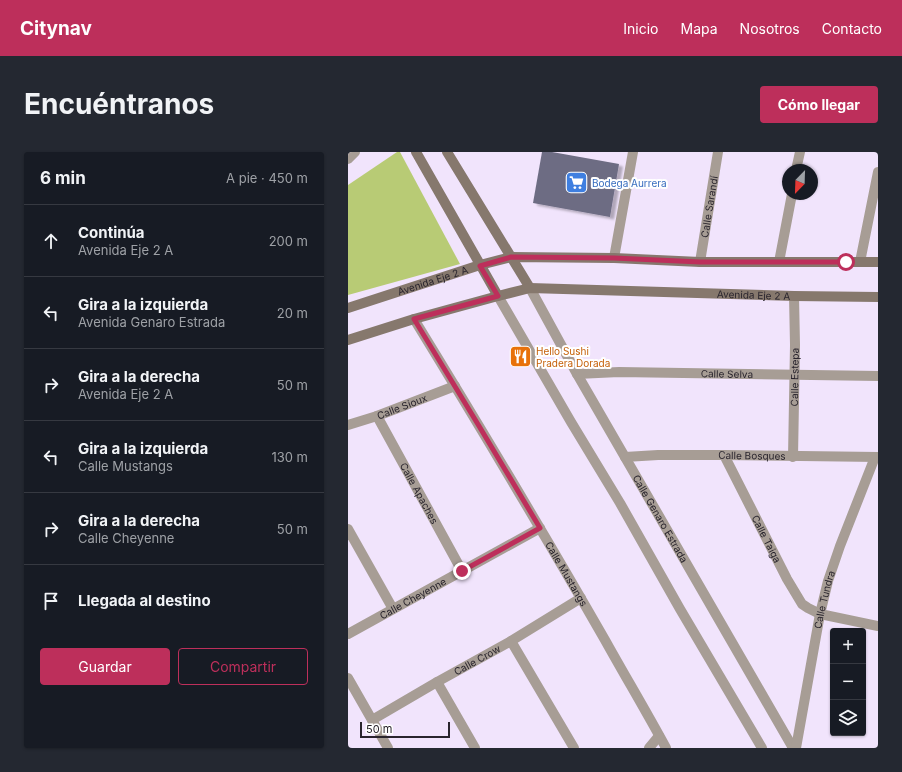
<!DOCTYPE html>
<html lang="es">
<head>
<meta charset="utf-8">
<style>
  body { margin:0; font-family:Inter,sans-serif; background:#242831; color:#f1f3f6 }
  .controls { position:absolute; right:12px; bottom:12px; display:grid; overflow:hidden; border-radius:4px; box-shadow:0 1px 3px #0004 }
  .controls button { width:36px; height:36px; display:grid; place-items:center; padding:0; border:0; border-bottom:1px solid #363941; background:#171b24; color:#f1f3f6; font:20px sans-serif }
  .compass { position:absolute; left:434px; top:12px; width:36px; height:36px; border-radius:50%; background:#171b24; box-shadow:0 1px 3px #0004; rotate:203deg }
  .scale { position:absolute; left:12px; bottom:10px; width:90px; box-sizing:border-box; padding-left:4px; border:2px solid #29242d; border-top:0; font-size:11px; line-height:14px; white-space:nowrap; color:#29242d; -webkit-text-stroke:3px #fff; paint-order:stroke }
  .stop { position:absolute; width:12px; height:12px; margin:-9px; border:3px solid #bd2f5b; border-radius:50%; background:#fff }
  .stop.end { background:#bd2f5b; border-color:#fff; box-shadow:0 1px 4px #0008 }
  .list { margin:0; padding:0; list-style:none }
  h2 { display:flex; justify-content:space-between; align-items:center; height:52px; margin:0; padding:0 16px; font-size:17px }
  h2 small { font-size:13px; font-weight:400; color:#9ea1a6 }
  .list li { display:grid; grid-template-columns:26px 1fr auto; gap:12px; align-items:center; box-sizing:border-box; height:72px; padding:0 16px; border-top:1px solid #363941 }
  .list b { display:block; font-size:15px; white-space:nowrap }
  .list p { margin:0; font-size:13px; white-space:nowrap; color:#9ea1a6 }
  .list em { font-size:13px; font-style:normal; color:#9ea1a6 }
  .actions { display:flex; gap:8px; padding:12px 16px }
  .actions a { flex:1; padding:9px 0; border:1px solid #bd2f5b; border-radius:4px; text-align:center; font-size:14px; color:#bd2f5b }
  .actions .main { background:#bd2f5b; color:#fff }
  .icon { flex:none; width:22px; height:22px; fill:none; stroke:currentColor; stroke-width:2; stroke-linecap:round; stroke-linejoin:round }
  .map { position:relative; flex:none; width:530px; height:596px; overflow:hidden; border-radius:4px }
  header { display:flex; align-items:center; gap:24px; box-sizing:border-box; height:56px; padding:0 20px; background:#bd2f5b; color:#fff }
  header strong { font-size:19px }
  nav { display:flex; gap:22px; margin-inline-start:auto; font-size:14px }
  .intro { display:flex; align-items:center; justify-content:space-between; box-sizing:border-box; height:96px; padding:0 24px }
  h1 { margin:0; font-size:28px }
  .button { padding:10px 18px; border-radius:4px; background:#bd2f5b; color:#fff; font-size:14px; font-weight:700 }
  main { display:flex; gap:24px; padding:0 24px }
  aside { flex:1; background:#171b24; border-radius:4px; box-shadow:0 1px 3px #0004 }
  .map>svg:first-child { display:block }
  .green { fill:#b8cb75 }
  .building { fill:#6d6c83; filter:url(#shadow) }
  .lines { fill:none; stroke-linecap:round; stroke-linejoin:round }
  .street { stroke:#a79d95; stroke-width:10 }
  .secondary { stroke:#86786d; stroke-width:10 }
  .route { stroke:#bd2f5b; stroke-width:5 }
  .labels { text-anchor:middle; stroke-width:4; stroke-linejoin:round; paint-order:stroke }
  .shop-label { font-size:10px; fill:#366cbe; stroke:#fff; text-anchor:start }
  .street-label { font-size:10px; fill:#29242d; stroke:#fff }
  .food-label { font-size:10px; fill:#c56008; stroke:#fff; text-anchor:start }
</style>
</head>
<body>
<header>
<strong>Citynav</strong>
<nav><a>Inicio</a><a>Mapa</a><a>Nosotros</a><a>Contacto</a></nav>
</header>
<div class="intro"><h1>Encuéntranos</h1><a class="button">Cómo llegar</a></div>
<main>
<aside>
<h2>6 min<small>A pie · 450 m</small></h2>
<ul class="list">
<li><svg class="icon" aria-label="ahead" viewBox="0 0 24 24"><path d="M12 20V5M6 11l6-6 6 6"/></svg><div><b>Continúa</b><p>Avenida Eje 2 A</p></div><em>200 m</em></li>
<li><svg class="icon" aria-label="left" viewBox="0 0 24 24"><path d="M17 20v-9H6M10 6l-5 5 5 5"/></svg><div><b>Gira a la izquierda</b><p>Avenida Genaro Estrada</p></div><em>20 m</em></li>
<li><svg class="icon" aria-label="right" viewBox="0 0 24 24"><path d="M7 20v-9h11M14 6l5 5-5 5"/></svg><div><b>Gira a la derecha</b><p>Avenida Eje 2 A</p></div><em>50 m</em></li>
<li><svg class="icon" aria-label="left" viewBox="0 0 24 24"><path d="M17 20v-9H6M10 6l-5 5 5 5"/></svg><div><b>Gira a la izquierda</b><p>Calle Mustangs</p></div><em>130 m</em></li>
<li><svg class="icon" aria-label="right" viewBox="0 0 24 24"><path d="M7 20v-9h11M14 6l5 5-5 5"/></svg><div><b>Gira a la derecha</b><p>Calle Cheyenne</p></div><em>50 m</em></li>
<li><svg class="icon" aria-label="arrive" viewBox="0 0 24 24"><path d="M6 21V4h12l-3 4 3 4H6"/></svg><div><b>Llegada al destino</b></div></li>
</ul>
<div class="actions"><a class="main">Guardar</a><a>Compartir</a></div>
</aside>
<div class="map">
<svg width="530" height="596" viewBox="0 0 530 596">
  <defs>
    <filter id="shadow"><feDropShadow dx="4" dy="2.5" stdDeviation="1" flood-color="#0004"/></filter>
  </defs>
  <rect width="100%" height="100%" fill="#f1e4fc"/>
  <path class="green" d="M49,0H52L112,112L0,143V33Z"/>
  <path class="building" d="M194,0H204L271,12L262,65L185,51Z"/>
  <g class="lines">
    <g class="street">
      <path d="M0,7L7,0"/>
      <path d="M448,18L452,0"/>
      <path d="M266,106L285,0"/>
      <path id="s1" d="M352,110L370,0"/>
      <path d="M431,110L444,42"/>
      <path d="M512,110L530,20"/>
      <path id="s2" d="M182,136L229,222L445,596"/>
      <path d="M150,144L223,270L272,351L332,457L414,596"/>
      <path id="s3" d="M66,167C131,273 195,380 257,488C277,524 298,559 318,596"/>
      <path id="s4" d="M229,222L271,220L530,224"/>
      <path id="s5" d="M29,264L114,419"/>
      <path id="s6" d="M0,273L29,264L107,234"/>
      <path id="s7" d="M376,303L439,427L454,452L460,456L472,462L530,474"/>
      <path id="s8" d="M277,305L310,303H376L530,305"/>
      <path id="s9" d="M445,305L447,193L446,144"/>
      <path d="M0,377L45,457"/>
      <path id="s10" d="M0,482L192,376"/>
      <path d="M163,489L226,596"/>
      <path d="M0,526L40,596"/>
      <path d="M89,530L127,596"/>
      <path id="s11" d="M24,568L89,530L163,489L233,446"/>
      <path d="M301,596L311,584"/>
      <path id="s12" d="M448,596L472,462L480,429L492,394L527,305"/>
    </g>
    <g class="secondary">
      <path d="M68,0L150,144"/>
      <path d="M99,0L182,136"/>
      <path id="s13" d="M0,156L132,113L163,105L266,106L352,110H530"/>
      <path id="s14" d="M0,188L66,167L150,144L182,136L446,144L530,145"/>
    </g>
  </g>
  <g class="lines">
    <path class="route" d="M114,419L192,376L131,274L66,167L150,144L132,114L163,105L266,106L352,110H498"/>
  </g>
  <defs>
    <symbol id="supermarket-square" viewBox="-11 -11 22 22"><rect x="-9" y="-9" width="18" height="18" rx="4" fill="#3f7fe0" stroke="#fff"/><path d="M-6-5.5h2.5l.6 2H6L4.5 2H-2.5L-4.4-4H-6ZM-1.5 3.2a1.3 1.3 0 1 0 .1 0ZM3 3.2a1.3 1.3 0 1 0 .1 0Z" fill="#fff"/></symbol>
    <symbol id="restaurant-square" viewBox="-11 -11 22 22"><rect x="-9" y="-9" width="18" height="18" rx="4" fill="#e8710a" stroke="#fff"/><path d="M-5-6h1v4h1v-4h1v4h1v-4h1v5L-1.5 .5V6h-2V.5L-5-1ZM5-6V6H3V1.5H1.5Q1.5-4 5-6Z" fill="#fff"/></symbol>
  </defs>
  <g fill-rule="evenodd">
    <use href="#supermarket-square" x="216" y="18" width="25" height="25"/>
    <use href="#restaurant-square" x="160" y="192" width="25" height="25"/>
  </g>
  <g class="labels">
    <g class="shop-label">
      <text x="244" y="35">Bodega Aurrera</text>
    </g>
    <g class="street-label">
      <text dy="4" stroke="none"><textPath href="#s1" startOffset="56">Calle Sarandí</textPath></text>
      <text dy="4" stroke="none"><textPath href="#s13" startOffset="89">Avenida Eje 2 A</textPath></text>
      <text dy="4" stroke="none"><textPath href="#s14" startOffset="413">Avenida Eje 2 A</textPath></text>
      <text dy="4" stroke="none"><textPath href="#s4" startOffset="150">Calle Selva</textPath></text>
      <text dy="4" stroke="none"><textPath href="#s9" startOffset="80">Calle Estepa</textPath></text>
      <text dy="4" stroke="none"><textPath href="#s6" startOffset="57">Calle Sioux</textPath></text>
      <text dy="4" stroke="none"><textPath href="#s8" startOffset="127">Calle Bosques</textPath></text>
      <text dy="4" stroke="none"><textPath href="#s5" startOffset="88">Calle Apaches</textPath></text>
      <text dy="4" stroke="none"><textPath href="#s2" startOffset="265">Calle Genaro Estrada</textPath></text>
      <text dy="4" stroke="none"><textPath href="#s7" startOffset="94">Calle Taiga</textPath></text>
      <text dy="4" stroke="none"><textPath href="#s3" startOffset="297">Calle Mustangs</textPath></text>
      <text dy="4" stroke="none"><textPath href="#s10" startOffset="74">Calle Cheyenne</textPath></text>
      <text dy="4" stroke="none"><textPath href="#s12" startOffset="151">Calle Tundra</textPath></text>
      <text dy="4" stroke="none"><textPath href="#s11" startOffset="121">Calle Crow</textPath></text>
    </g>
    <g class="food-label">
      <text x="188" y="203">Hello Sushi<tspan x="188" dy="12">Pradera Dorada</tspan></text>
    </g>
  </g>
</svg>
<div class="controls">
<button>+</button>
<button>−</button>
<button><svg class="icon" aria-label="layers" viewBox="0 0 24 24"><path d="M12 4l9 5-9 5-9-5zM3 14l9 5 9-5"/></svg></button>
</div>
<svg class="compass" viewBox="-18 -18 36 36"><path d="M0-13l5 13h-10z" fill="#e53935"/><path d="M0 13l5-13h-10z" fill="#9ea1a6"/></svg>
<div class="scale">50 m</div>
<div class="stop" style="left:498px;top:110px"></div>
<div class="stop end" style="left:114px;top:419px"></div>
</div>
</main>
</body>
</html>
